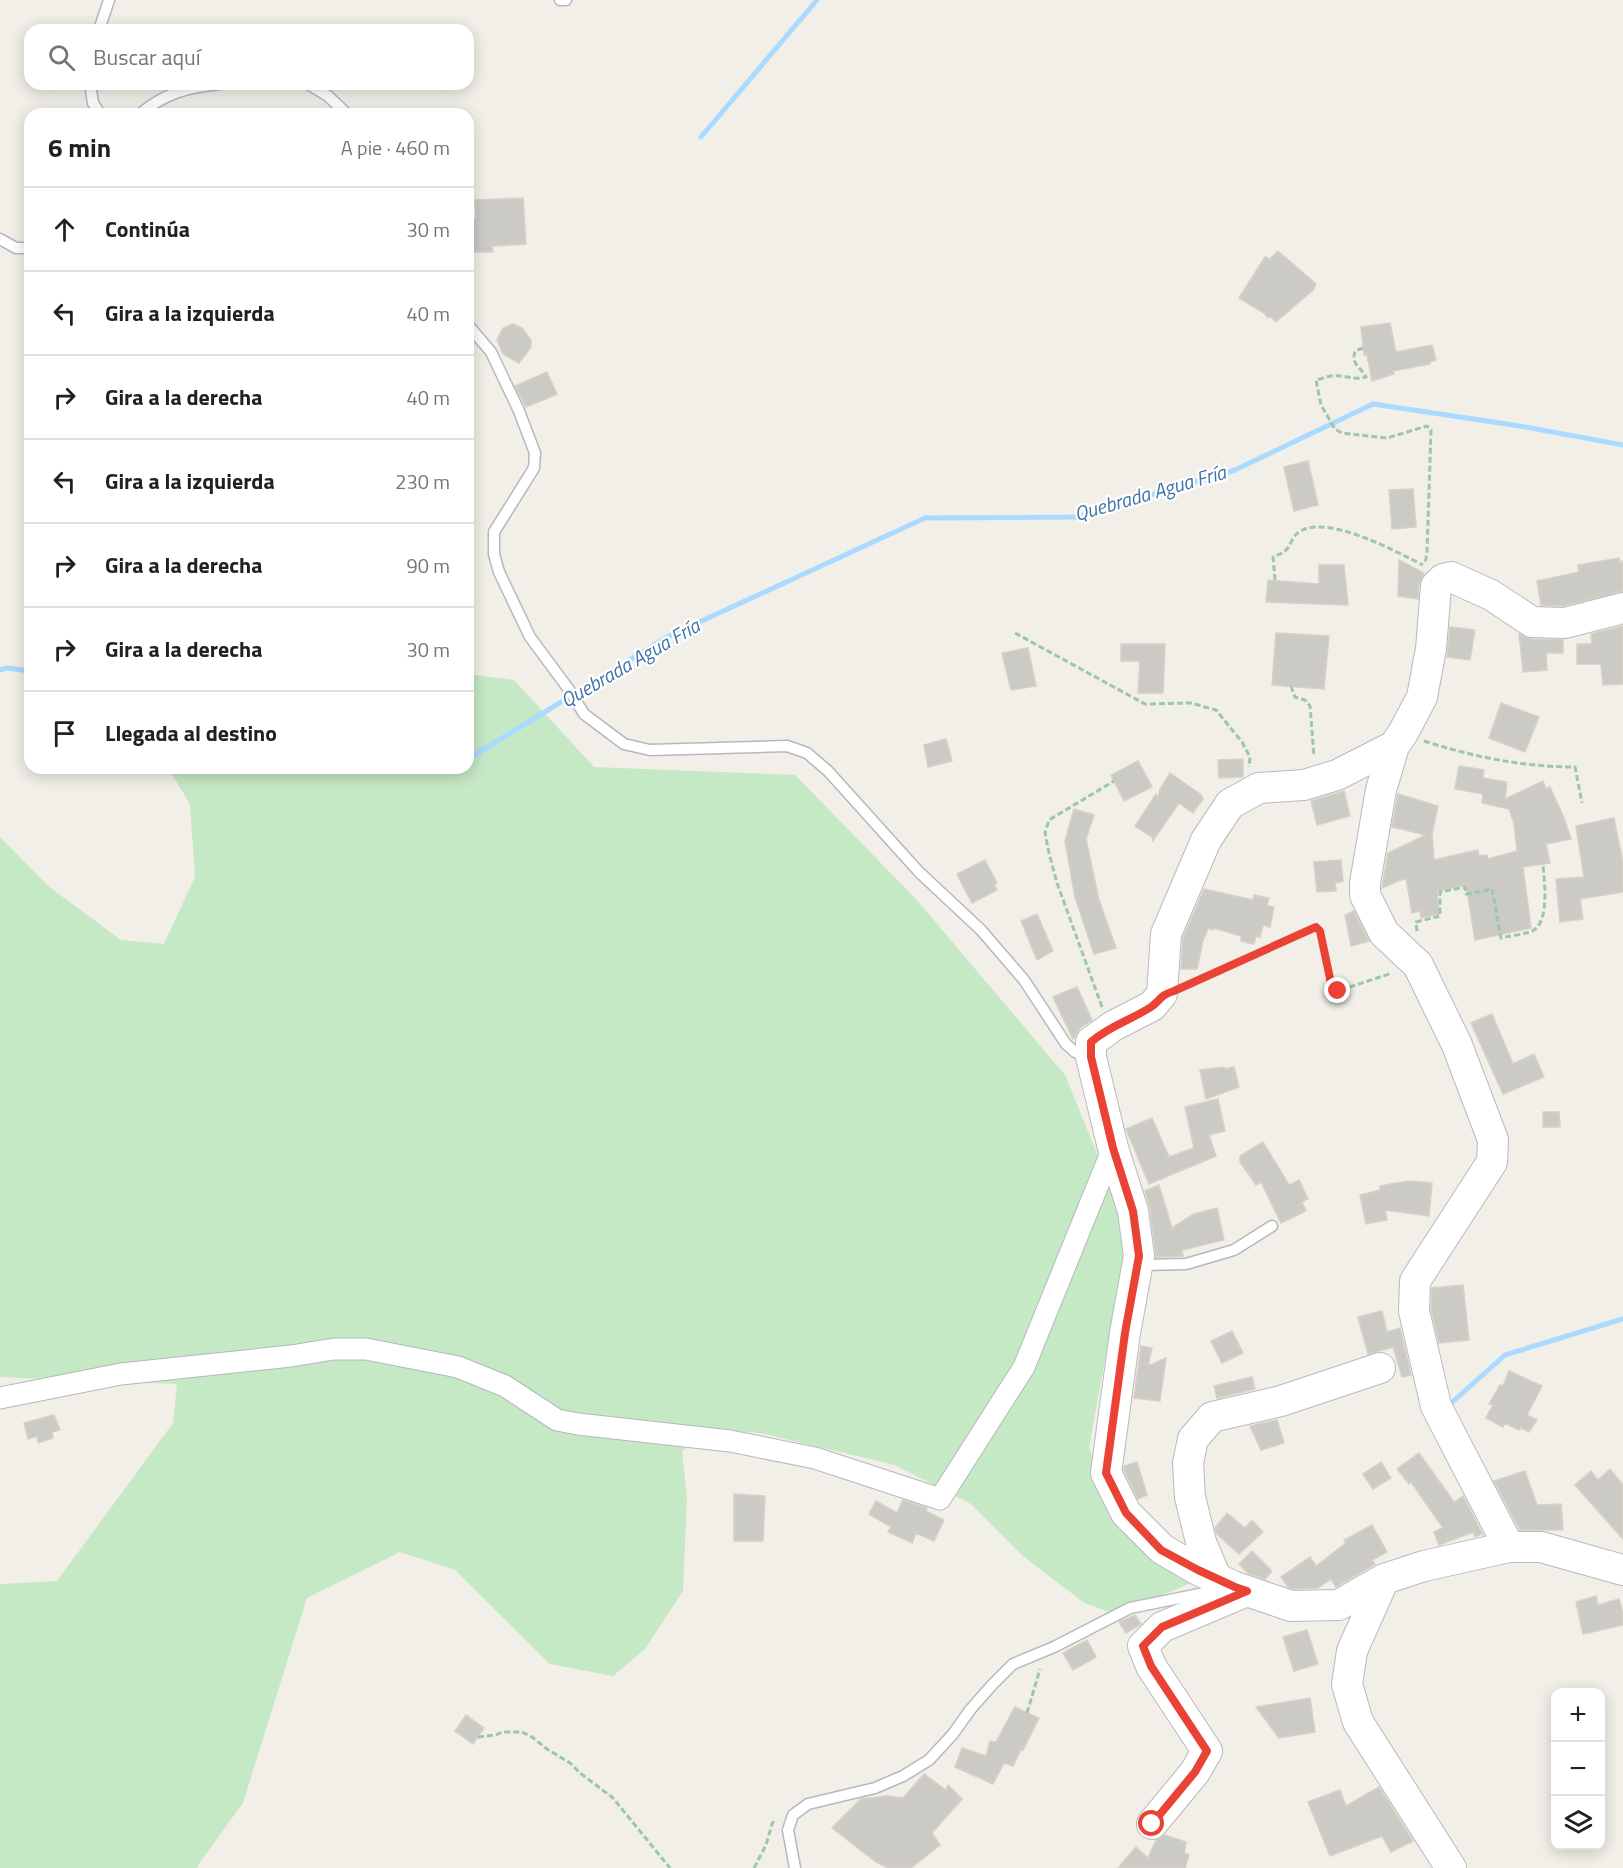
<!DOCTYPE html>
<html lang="es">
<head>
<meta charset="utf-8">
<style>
  body { margin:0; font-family:"Titillium Web",sans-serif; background:#f2f2f2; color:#202124 }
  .controls { position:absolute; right:18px; bottom:18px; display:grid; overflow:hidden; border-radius:12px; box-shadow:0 3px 15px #0003 }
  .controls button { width:54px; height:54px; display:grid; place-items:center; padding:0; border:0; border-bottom:2px solid #e0e0e0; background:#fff; color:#202124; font:30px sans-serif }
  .stop { position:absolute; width:18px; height:18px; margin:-14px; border:4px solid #ea4335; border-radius:50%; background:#fff }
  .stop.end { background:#ea4335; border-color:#fff; box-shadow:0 2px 6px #0008 }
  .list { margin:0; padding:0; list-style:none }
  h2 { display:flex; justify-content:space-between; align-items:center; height:78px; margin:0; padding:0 24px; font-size:26px }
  h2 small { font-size:20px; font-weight:400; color:#757577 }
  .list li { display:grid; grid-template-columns:39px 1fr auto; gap:18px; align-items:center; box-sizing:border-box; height:84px; padding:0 24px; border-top:2px solid #e0e0e0 }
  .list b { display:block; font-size:22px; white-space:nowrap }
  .list em { font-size:20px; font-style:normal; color:#757577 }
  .icon { flex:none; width:33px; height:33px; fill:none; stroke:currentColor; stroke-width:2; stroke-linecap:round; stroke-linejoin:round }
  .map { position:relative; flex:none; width:1623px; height:1868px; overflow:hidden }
  .search { position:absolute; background:#fff; box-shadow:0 3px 15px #0003; left:24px; top:24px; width:450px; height:66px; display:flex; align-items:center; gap:15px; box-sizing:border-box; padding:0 21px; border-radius:18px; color:#757577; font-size:22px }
  .panel { position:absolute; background:#fff; box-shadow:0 3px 15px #0003; left:24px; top:108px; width:450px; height:666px; border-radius:18px }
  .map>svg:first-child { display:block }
  .green { fill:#c5e8c5 }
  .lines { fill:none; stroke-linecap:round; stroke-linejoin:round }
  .stream { stroke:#aadaff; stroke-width:5 }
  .building { fill:#cccac5; stroke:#d6d1c6; stroke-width:1.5 }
  .lane-casing { stroke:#b5b8bc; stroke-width:13 }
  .street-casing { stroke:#b5b8bc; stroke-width:23 }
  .secondary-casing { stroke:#b6babf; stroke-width:32 }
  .path { stroke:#9cc7a9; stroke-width:3; stroke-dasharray:6 3; stroke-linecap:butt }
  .lane { stroke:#fff; stroke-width:10 }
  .street { stroke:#fff; stroke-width:21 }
  .secondary { stroke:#fff; stroke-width:30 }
  .route { stroke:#ea4335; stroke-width:8 }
  .labels { text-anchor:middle; stroke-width:4.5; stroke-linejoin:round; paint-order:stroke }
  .water-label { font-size:20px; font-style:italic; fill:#4174aa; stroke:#fff }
</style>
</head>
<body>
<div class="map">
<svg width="1623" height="1868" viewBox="0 0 1623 1868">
  <rect width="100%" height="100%" fill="#f1efe8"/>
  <path class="green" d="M468,674L514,680L594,767L795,775L915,898L1065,1075L1111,1188L1126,1244L1089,1447L1118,1528L1193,1582L1170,1592L1108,1612L1083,1602L1023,1556L971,1504L895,1465L760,1433L710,1429L702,1431L682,1452L687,1496L683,1591L645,1649L613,1676L550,1664L455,1570L400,1552L307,1598L243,1803L196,1868H0V1584L57,1581L173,1423L177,1384L0,1377V837L48,886L121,940L164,944L195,877L190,804L168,768H468Z"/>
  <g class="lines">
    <path class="stream" d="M701,137L817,0
      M0,670L7,668L30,671
      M468,759L669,636L925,518L1077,517L1235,470L1373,404L1520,426L1623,445
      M1448,1406L1505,1355L1623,1319"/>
  </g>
  <path class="building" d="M523,198L526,244L492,246L493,252H468V220L476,219L475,200Z
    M1278,251L1316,284L1313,290L1276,322L1270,316L1268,318L1264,313L1239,298L1265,257L1270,259Z
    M1390,323L1396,352L1432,345L1436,360L1430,362V364L1393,371L1394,374L1372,381L1367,355H1364L1361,327Z
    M513,324L522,328L531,340V347L519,363L503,354L497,340L503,328Z
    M547,372L557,394L526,407L515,386Z
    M1308,461L1318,505L1294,511L1284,467Z
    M1413,489L1416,527L1392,529L1389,490Z
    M1619,558L1620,562L1623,561V591L1563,606L1541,605L1537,581L1579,572L1578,565Z
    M1399,560L1424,573L1419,584L1418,599L1398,596Z
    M1319,565H1344L1348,605L1266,602L1268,580L1319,584Z
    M1623,626V684L1603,685L1601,664H1577V644H1592L1591,634Z
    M1450,627L1475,630L1470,660L1447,657Z
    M1276,633L1329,636L1324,689L1272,685Z
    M1519,634L1531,639L1563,640V653H1546L1547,670L1523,672Z
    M1121,644H1165L1163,693H1138L1140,661H1121Z
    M1028,648L1036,686L1011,690L1002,653Z
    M1501,703L1539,717L1525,752L1489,738Z
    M946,739L952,761L928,767L924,745Z
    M1243,759V777L1219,778L1218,760Z
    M1138,761L1152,787L1124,801L1111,775Z
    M1459,766L1484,770L1483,778L1507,782L1505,799L1543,781L1546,789L1550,787L1564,818L1571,839L1546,844L1550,863L1523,867L1531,928L1475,940L1466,885L1437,891L1439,914L1421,918L1420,911L1412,913L1406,878L1382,888L1388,853L1426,835L1392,827L1398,794L1438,806L1432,834L1434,860L1478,850L1479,856L1487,855L1488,859L1517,851L1514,823L1509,809L1482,803L1483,794L1455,789Z
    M1170,773L1200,794L1203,799L1193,813L1179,803L1152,842L1153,838L1135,826L1156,794L1158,798L1160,789Z
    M1344,791L1350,816L1317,825L1311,801Z
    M1074,809L1094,815L1086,839L1099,900L1116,948L1094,954L1075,897L1065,841Z
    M1614,818L1623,863V892L1580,899L1583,919L1560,922L1556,879L1584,877L1576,826Z
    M985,860L997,883L994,885L997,890L972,903L957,874Z
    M1341,860L1343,881L1335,883L1336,891L1317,892L1314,862Z
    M1204,889L1253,900L1254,895L1269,898L1267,906L1274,907L1270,927L1263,925L1260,937L1256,936L1254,944L1241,941V936L1214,928L1213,930L1208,928L1205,937L1204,936L1197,969H1181L1183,938Z
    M1354,911L1369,941L1351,946L1345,915Z
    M1037,914L1053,951L1037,960L1021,921Z
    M1077,987L1092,1020L1080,1028L1073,1039L1053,997Z
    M1492,1014L1513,1064L1534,1054L1544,1077L1503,1094L1471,1023Z
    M1224,1067L1225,1069L1234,1067L1239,1087L1206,1099L1200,1070Z
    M1218,1099L1225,1131L1209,1135L1216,1156L1149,1184L1126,1129L1152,1118L1169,1157L1194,1148L1185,1107Z
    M1543,1112H1559L1560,1127H1543Z
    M1263,1142L1289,1185L1299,1180L1308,1199L1302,1202L1306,1211L1281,1223L1261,1182L1256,1185L1240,1162V1156Z
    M1409,1181L1432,1183L1429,1216L1385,1210L1387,1220L1366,1224L1360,1195L1380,1190V1186Z
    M1159,1185L1172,1228L1194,1214L1217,1208L1224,1240L1182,1250L1183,1256L1156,1257L1150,1209L1145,1191Z
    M1463,1285L1469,1340L1439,1343L1431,1309L1432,1288Z
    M1382,1311L1387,1332L1400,1328L1411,1375L1402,1377L1393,1347L1368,1354L1358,1317Z
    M1232,1331L1243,1353L1222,1363L1211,1341Z
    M1141,1346L1152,1348L1148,1366L1166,1358L1160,1401L1134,1398Z
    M1509,1371L1542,1386L1527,1415L1537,1420L1529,1432L1521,1428L1519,1430L1505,1423L1503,1427L1486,1418L1493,1405L1489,1404L1500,1385L1503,1386Z
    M1252,1377L1255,1389L1217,1398L1214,1386Z
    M54,1415L60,1430L52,1432L53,1438L38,1443L37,1436L28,1439L24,1423Z
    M1277,1420L1284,1443L1261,1450L1250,1426Z
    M1419,1453L1454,1502L1463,1496L1483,1535L1481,1534L1475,1537L1473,1532L1439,1545L1434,1532L1443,1528L1411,1482L1409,1484L1397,1469Z
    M1137,1462L1147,1495L1138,1499L1124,1470V1466Z
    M1381,1462L1391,1478L1373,1489L1363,1474Z
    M1610,1469L1623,1485V1539L1575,1485L1591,1471L1598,1480Z
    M1525,1471L1537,1505L1561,1504L1563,1530H1520L1494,1481Z
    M734,1494L765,1496L763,1541H734Z
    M903,1500L927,1508L926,1511L944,1520L934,1541L916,1533L912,1543L888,1532L891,1527L869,1514L876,1501L897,1513Z
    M1227,1513L1245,1528L1252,1520L1263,1532L1239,1554L1217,1534L1215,1528Z
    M1372,1525L1387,1552L1372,1560L1375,1564L1336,1587L1331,1579L1318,1588L1294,1589L1288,1587L1281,1577L1310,1557L1316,1566L1346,1543L1344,1540Z
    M1252,1551L1272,1571L1265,1579L1248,1573L1239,1564Z
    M1596,1596L1598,1605L1619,1599L1623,1614V1625L1583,1634L1576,1602Z
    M1135,1615L1141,1624L1126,1633L1119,1622Z
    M1307,1630L1318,1664L1294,1671L1283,1637Z
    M1087,1640L1096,1657L1073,1670L1063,1653Z
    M1310,1698L1315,1732L1279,1738L1256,1707Z
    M1015,1707L1039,1718L1023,1750L1021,1749L1013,1766L1004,1763L993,1784L955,1767L962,1748L986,1756L990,1741L996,1742Z
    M466,1715L484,1728L473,1744L455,1731Z
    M924,1774L946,1790L948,1785L962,1799L932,1833L940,1845L911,1868H888L876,1862L832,1828L861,1799L887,1796L903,1798Z
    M1379,1787L1413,1841L1391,1852L1382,1836L1330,1856L1308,1802L1340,1790L1346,1806Z
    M1165,1835L1186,1842L1184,1853L1189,1855L1185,1868H1118L1136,1847L1148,1858L1156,1840Z"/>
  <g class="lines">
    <defs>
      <path id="lane" d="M560,0H566
        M99,30L109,0
        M90,84L93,103L100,114
        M308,84L328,96L347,114
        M140,114C165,93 188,87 220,84
        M0,239L16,248H30
        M468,325L491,352L519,411L535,453L534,468L494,532V554L499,572L530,637L570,691L584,714L624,744L650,750L787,746L807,753L828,771L919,872L981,930L1024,980L1066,1044L1075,1052L1087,1056
        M1140,1265L1186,1264L1234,1250L1272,1226
        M795,1868L788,1830L793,1815L808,1804L875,1788L903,1776L929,1760L953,1734L970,1710L992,1685L1013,1664L1054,1647L1130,1608L1214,1591"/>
      <path id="street" d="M0,1398L121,1374L291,1356L334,1349H366L458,1367L505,1386L557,1420L578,1424L730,1441L815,1458L940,1499L1024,1367L1113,1148"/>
      <path id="secondary" d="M1509,1547L1436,1406L1414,1311L1415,1281L1492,1162L1493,1140L1457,1045L1418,965L1384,933L1365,895V883L1381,790L1394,746L1403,733L1422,697L1431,649L1436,586L1443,579L1451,577L1491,595L1532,622L1565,623L1623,608
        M1216,1578L1201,1542L1190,1497L1188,1463L1193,1439L1212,1417L1281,1401L1380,1368
        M1384,1579L1352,1651L1347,1684L1358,1722L1451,1868
        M1247,1591L1235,1587L1198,1570L1162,1549L1126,1513L1106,1473L1125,1333L1139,1256L1133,1211L1113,1148L1091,1057V1042L1113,1026L1152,1006L1162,994L1166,934L1206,840L1230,804L1259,788L1304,785L1337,775L1394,746
        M1152,1824L1195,1772L1207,1751L1151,1666L1143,1646L1162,1627L1247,1591L1291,1606L1339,1605L1384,1579L1424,1566L1509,1547H1541L1623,1570"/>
    </defs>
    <use href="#lane" class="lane-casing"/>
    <use href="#street" class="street-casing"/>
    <use href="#secondary" class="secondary-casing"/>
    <path class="path" d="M468,214L476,219
      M1363,348L1355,351C1351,365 1360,366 1366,377C1354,381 1344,374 1331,376C1326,377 1321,379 1316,380L1321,405L1335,429L1342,433L1387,438L1427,426L1431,430L1427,553L1425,563
      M1275,580L1273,557C1276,555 1283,554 1285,551C1291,546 1292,536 1299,532C1327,513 1396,552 1423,565
      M1015,633L1145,704L1191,703L1216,710L1242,742L1250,757L1249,767
      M1291,686L1295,697L1305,700L1310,706L1314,757
      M1424,741C1474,757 1523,767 1575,767L1582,803
      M1417,931L1416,922L1440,916V892L1465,887L1466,894L1492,889L1501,938C1509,936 1528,934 1534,930C1550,919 1544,880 1543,864
      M1186,985L1316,927L1320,931L1332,988L1338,991L1392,973
      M1102,1007L1057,883L1049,853L1045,833L1049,820L1114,781
      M1027,1713L1040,1669
      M478,1737L496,1735L502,1732H522L532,1737L547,1749L570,1763L580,1773L613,1798L670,1868
      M754,1868L766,1845L772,1824L775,1819"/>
    <use href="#lane" class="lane"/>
    <use href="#street" class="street"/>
    <use href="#secondary" class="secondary"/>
  </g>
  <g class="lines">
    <path class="route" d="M1152,1824L1195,1772L1207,1751L1151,1666L1143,1646L1162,1627L1247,1591L1235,1587L1198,1570L1161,1550L1126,1513L1106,1473L1125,1333L1139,1256L1133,1211L1113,1148L1091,1057V1042C1109,1026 1131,1020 1151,1007C1161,1000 1160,995 1174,991L1316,927L1320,931L1332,988L1338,991"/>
  </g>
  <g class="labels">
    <g class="water-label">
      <text transform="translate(1150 493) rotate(-16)" y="7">Quebrada Agua Fría</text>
      <text transform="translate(630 663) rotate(-30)" y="7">Quebrada Agua Fría</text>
    </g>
  </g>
</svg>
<div class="controls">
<button>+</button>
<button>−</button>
<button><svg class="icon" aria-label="layers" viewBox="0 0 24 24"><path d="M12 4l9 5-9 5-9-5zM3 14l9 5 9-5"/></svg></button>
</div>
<div class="stop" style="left:1152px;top:1824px"></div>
<div class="stop end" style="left:1338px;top:991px"></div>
<div class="search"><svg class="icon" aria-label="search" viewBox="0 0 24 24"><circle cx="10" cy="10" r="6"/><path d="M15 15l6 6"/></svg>Buscar aquí</div>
<section class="panel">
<h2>6 min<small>A pie · 460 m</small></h2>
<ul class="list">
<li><svg class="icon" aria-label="ahead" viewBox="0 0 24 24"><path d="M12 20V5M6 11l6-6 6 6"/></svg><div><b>Continúa</b></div><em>30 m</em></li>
<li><svg class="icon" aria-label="left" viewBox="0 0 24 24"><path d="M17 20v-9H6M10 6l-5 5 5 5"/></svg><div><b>Gira a la izquierda</b></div><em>40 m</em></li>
<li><svg class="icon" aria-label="right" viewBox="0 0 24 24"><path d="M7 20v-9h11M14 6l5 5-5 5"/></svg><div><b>Gira a la derecha</b></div><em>40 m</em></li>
<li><svg class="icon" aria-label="left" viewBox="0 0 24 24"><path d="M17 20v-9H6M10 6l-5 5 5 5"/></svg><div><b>Gira a la izquierda</b></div><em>230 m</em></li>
<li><svg class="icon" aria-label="right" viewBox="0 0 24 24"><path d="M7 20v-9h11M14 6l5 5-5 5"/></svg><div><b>Gira a la derecha</b></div><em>90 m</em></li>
<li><svg class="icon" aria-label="right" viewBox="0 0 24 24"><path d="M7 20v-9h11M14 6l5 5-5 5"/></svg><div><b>Gira a la derecha</b></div><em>30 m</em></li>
<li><svg class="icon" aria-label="arrive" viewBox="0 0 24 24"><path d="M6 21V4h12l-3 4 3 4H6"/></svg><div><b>Llegada al destino</b></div></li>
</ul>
</section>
</div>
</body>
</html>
